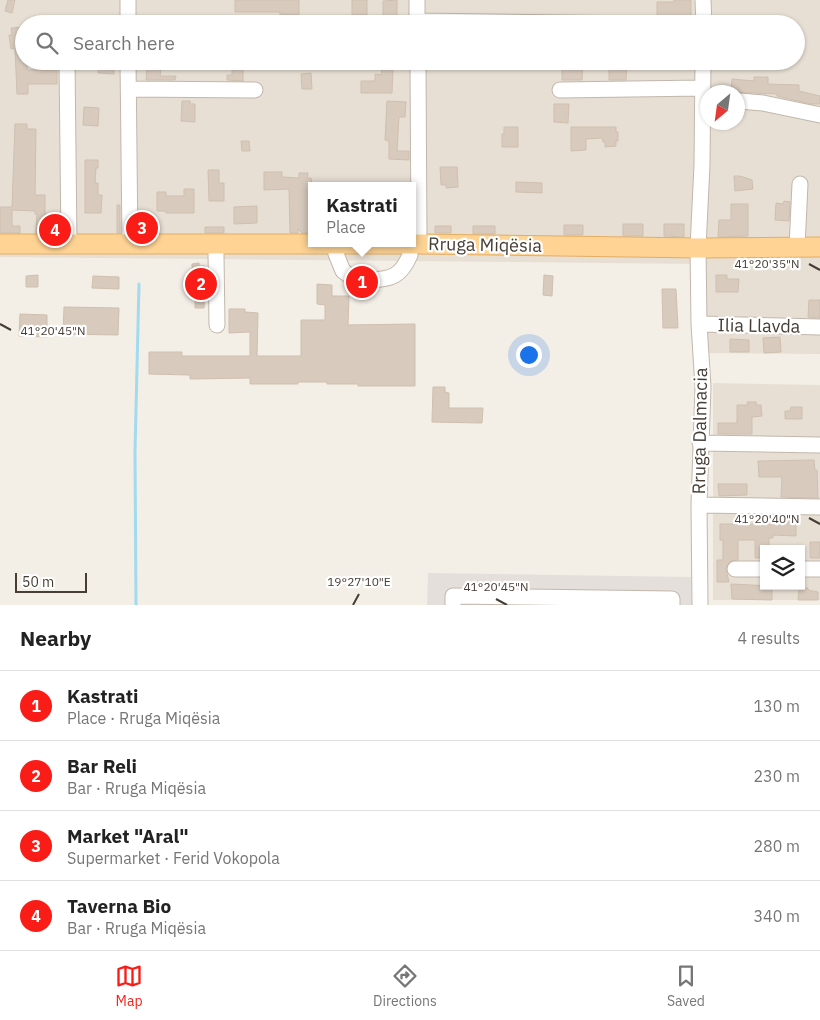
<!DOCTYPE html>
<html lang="en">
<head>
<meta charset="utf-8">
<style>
  body { margin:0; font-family:"IBM Plex Sans",sans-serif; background:#f2f2f2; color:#222 }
  .controls { position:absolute; right:15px; bottom:15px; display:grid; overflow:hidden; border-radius:0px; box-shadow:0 1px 4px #0004 }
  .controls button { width:45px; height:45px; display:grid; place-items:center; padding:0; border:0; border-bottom:1px solid #e0e0e0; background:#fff; color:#222; font:25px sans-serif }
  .compass { position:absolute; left:700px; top:85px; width:45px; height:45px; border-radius:50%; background:#fff; box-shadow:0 1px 4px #0004; rotate:209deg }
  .scale { position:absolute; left:15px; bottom:12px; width:72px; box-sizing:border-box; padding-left:5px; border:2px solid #463d35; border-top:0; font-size:14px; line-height:18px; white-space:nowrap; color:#463d35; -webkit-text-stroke:4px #fff; paint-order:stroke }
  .you { position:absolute; left:528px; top:354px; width:18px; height:18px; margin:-12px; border:4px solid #fff; border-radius:50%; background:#1a73e8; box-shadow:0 0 0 8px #1a73e833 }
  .badge { display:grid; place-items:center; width:32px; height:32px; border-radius:50%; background:#fa1c16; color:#fff; font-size:16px; font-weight:700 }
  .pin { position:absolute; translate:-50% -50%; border:2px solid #fff; box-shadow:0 1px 5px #0006 }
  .popup { position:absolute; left:308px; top:182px; width:108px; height:65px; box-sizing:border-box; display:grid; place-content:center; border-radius:0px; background:#fff; filter:drop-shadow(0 1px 4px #0005); font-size:16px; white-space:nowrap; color:#767676 }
  .popup b { font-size:19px; color:#222 }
  .popup::after { content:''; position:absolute; left:50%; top:100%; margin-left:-10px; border:10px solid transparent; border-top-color:#fff }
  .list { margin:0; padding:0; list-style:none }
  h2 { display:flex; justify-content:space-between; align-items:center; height:65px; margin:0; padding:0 20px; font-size:21px }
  h2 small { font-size:16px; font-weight:400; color:#767676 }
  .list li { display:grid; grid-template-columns:32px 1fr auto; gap:15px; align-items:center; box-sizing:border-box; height:70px; padding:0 20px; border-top:1px solid #e0e0e0 }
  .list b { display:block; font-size:19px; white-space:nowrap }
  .list p { margin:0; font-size:16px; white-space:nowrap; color:#767676 }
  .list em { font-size:16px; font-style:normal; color:#767676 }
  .icon { flex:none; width:28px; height:28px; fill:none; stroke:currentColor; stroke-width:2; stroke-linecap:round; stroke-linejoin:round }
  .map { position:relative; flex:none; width:820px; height:605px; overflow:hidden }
  .search { position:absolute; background:#fff; box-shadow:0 1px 4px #0004; left:15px; right:15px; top:15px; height:55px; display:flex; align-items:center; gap:12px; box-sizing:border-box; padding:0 18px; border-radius:28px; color:#767676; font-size:19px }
  .sheet { height:345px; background:#fff }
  nav { display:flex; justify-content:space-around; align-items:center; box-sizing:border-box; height:70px; border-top:1px solid #e0e0e0; background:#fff; font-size:14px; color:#767676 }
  nav a { display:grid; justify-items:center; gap:2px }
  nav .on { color:#fa1c16 }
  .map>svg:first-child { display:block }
  .residential { fill:#e7dfd4; fill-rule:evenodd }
  .industrial { fill:#e5dfdb }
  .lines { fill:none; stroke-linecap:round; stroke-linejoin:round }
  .stream { stroke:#a2daf0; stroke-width:3 }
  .building { fill:#d8cbbe; stroke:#cfbfaf }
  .minor-casing { stroke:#c2b7ac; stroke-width:17 }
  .major-casing { stroke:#e4ad63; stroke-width:21 }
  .minor { stroke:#fff; stroke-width:15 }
  .major { stroke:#fed394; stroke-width:19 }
  .ticks { fill:none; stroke:#463d35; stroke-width:2 }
  .labels { text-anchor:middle; stroke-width:4.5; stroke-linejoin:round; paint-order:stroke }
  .street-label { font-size:18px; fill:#463d35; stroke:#fff }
  .ticks-label { font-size:12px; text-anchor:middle; fill:#463d35; stroke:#fff; stroke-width:4.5; stroke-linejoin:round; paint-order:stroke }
</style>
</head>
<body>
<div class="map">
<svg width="820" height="605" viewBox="0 0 820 605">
  <rect width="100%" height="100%" fill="#f3eee6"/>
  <path class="residential" d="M0,0H820V354L702,353V264L0,257ZM24,24H796V61H24ZM708,92H738V122H708ZM312,186H412V243H312Z
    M713,383L820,385V600H713ZM764,549H801V586H764Z"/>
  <path class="industrial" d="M428,573L691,577L692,605H427Z"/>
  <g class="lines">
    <path class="stream" d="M136,605L135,451L139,284"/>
  </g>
  <path class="building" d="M8,0H15L12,13L5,11Z
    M235,0H299V15H280V12H235Z
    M352,0H367V15H352Z
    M397,0V19H383V1Z
    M674,0H691V21L674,22V19H657V2H674Z
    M24,27V61H27V70H57V84H28V94H17L15,48L11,49L9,35H12L11,28Z
    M99,61H114V74L98,73Z
    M232,61H243V81L227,80V75H232Z
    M562,61H583L582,80H562Z
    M609,61H627L626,80H609Z
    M147,68L161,69L160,76H176L175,80H146Z
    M382,69H393L392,93H361V81H375V74L381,75Z
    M311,73L312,89H302L301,74Z
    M754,77H768V84L799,85V91L820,96V104H811L777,96V94L731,92L732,79L754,81Z
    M182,101H190V104H195V122L181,121Z
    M387,101L406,102L405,117H399L397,151H409V160L389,159V141L385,140Z
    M554,104H569L568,123L554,122Z
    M84,107L99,108L98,126L83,125Z
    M15,124H27V129H36L35,195H45V214L59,215L60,232L36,233L37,214H35V211L12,210V226H20V233H0V207H12Z
    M504,127H518V147H502V134H504Z
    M571,127H616V132H618V141H616V146L605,147V142H603L602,138L586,139V150L571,151Z
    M241,141H249L250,151H242Z
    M85,160H98V168H96L95,183H98V195H102L101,213H85Z
    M440,167H457L458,187L446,188V185H441Z
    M208,170H219V183H224V201H209Z
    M264,172H282V177L299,178V173H308L307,178H311L312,184V233H302L298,229V233H290L289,189L264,190Z
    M734,176H740L752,180L753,189L735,191Z
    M516,182L542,183V193L516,192Z
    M184,189H194V213H166V211H157V192H166V196H184Z
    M784,201L790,202L789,221L775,220L776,203L783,204Z
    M731,204H748V236L718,237L719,220H731Z
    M117,205H120V233H117Z
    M257,206V223L234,224V207Z
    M139,217H147V233H139Z
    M623,224H643V236H623Z
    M664,224H684V237L664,236Z
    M564,225H583V235H564Z
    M435,226H451V233H435Z
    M473,226H495V234H473Z
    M205,227H224V233H205Z
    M199,263V266H205L207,269V293H205L204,308H195V293H193L192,264Z
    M38,275V287H26V276Z
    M544,275L553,276L552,296L543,295Z
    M716,275H727V279H739L738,292H716Z
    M93,276L119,277V289L92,288Z
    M362,283L365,287V296H353V288L358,287Z
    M317,284L332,285V296H349L348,325L415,324V386H358V384H327V382H298V384H250V378L190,379V375L149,374V352H182V356H250V332L229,333V309H245V312L258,313L257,356H301V320H325V305L317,304Z
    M662,289H676L678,328H663Z
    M809,300H820V318L808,317Z
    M64,307L119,308L118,335L63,334Z
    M20,314L47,315V337L19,336Z
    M780,337L781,352L764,353L763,338Z
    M730,339L749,340V352H730Z
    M433,387H445V392L449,393V408H483L482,423L432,422Z
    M747,402H756L757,405H761L762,416L752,417V434H718V423H737V405H748Z
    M791,407H802V419H785V411H790Z
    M814,460L815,470H817L818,498L781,497L782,477H759L758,461Z
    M718,484H747V495L719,496Z
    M782,517H796V536L773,535V538H769V549H764V558H755V540H738V560L730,561L726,569L729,582H717V560H723V540H720V524H782Z
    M810,542H820V558H810Z
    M731,584L772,586V600L732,599Z
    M799,588H808V590L818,592V600H798Z"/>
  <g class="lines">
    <defs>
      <path id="minor" d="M128,0V24
        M417,0V24
        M703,0L704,24
        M417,21L639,24
        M67,61L69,244
        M128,61L130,244
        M418,61L419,244
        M129,89L255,90
        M560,90L703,88
        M739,101L763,103L820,115
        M797,247L800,184
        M216,254L217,325
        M336,254L343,271L354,279
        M371,280C392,279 401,276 410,255
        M699,324L820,327
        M700,443L820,445
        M699,505L820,507
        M735,569H764
        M801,569H820
        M453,605V596L672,599V605
        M700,605L699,505L703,387L699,324L698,248L702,165L703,61"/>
      <path id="major" d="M0,244H419L698,248L820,247"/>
    </defs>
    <use href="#minor" class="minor-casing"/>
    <use href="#major" class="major-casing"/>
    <use href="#minor" class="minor"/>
    <use href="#major" class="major"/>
  </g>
  <path class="ticks" d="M809,264L820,270M0,324L11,330M809,518L820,524M496,599L507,605M353,605L359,594"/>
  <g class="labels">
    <g class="street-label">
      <text transform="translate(485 245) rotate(1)" y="6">Rruga Miqësia</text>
      <text transform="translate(759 326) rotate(1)" y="6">Ilia Llavda</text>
      <text transform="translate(700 431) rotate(-89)" y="6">Rruga Dalmacia</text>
    </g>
  </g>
  <g class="ticks-label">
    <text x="767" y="268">41°20'35"N</text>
    <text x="53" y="335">41°20'45"N</text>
    <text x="767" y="523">41°20'40"N</text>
    <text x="359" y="586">19°27'10"E</text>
    <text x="496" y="591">41°20'45"N</text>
  </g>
</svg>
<div class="controls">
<button><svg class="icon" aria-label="layers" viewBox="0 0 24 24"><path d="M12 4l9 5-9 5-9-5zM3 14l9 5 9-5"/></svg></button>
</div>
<svg class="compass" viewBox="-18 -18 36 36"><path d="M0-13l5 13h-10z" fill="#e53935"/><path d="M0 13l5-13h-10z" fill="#767676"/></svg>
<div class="scale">50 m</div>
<div class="you"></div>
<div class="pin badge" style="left:362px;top:282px">1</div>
<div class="popup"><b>Kastrati</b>Place</div>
<div class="pin badge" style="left:201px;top:284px">2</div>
<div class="pin badge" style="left:142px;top:228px">3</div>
<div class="pin badge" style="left:55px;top:230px">4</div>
<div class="search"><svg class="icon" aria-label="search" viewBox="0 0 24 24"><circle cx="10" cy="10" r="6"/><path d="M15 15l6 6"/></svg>Search here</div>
</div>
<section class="sheet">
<h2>Nearby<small>4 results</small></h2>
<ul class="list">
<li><span class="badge">1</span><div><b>Kastrati</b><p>Place · Rruga Miqësia</p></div><em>130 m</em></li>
<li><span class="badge">2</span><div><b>Bar Reli</b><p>Bar · Rruga Miqësia</p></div><em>230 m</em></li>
<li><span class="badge">3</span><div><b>Market &quot;Aral&quot;</b><p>Supermarket · Ferid Vokopola</p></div><em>280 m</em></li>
<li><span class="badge">4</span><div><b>Taverna Bio</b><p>Bar · Rruga Miqësia</p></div><em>340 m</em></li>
</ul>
</section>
<nav>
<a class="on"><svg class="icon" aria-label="map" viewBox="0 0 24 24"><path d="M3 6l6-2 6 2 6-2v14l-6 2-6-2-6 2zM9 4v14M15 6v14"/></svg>Map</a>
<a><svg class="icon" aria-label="directions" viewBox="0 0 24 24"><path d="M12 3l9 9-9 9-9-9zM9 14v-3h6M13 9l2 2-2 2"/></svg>Directions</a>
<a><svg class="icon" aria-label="saved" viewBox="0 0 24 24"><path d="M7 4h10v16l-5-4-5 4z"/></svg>Saved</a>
</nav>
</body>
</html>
